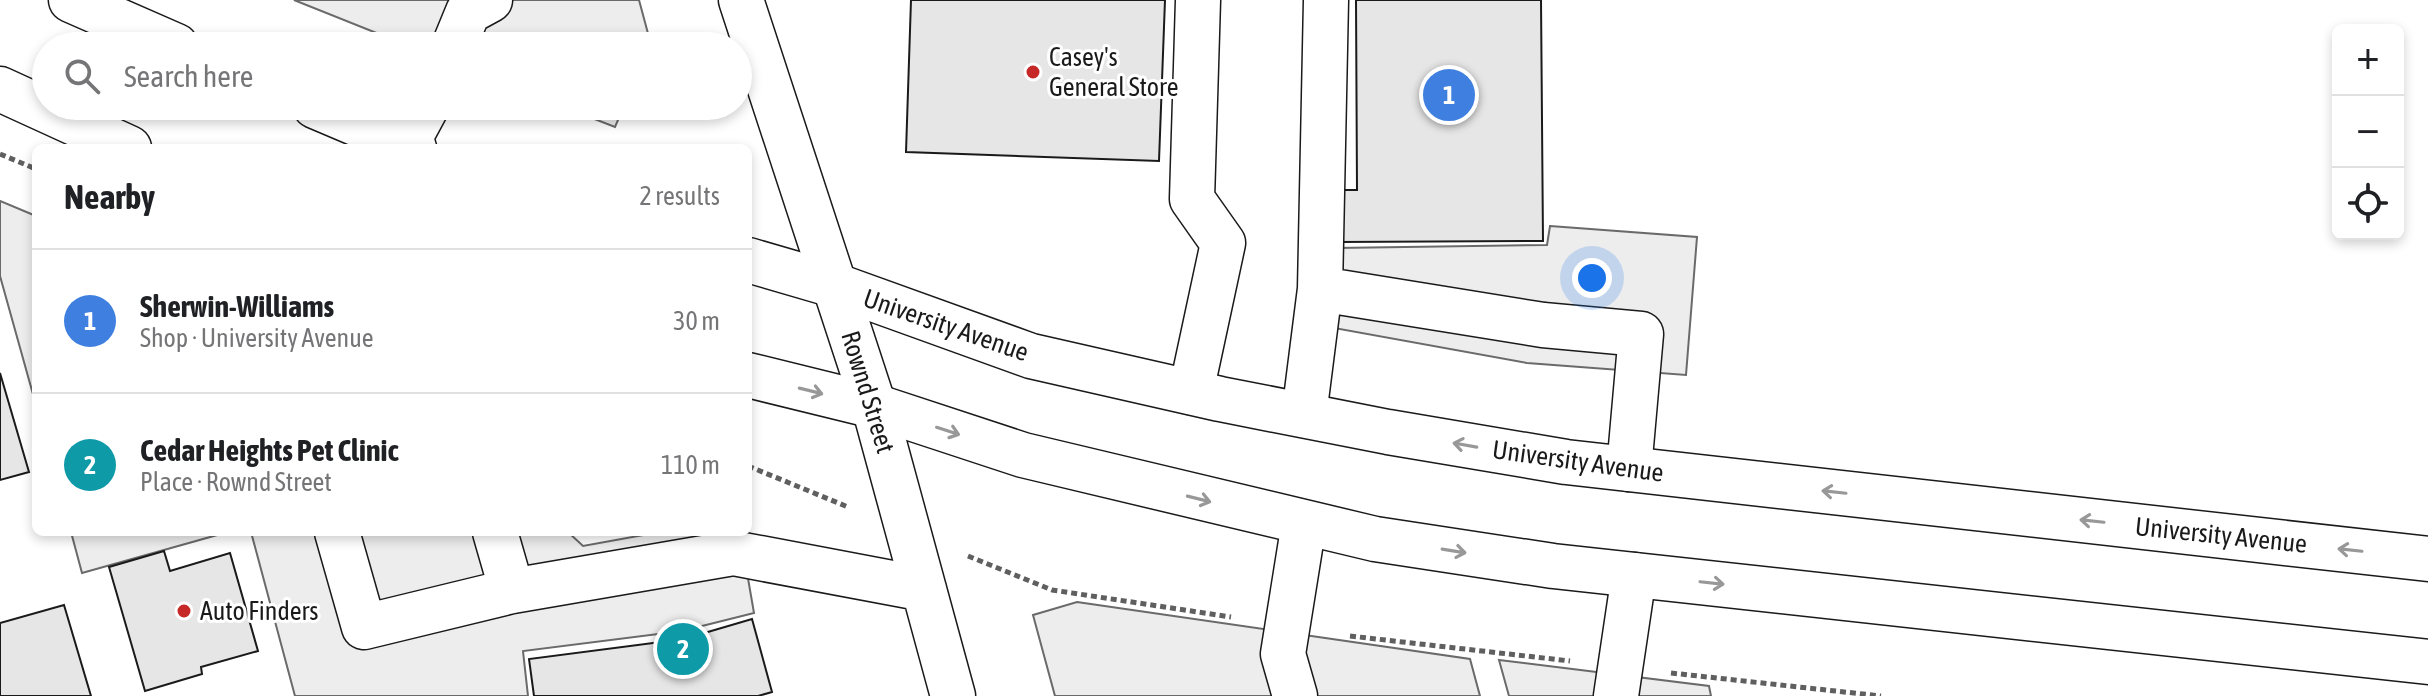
<!DOCTYPE html>
<html lang="en">
<head>
<meta charset="utf-8">
<style>
  body { margin:0; font-family:"Asap Condensed",sans-serif; background:#f6f6f6; color:#202124 }
  .controls { position:absolute; right:24px; top:24px; display:grid; overflow:hidden; border-radius:12px; box-shadow:0 4px 12px #0003 }
  .controls button { width:72px; height:72px; display:grid; place-items:center; padding:0; border:0; border-bottom:2px solid #e0e0e0; background:#fff; color:#202124; font:40px sans-serif }
  .you { position:absolute; left:1592px; top:278px; width:28px; height:28px; margin:-20px; border:6px solid #fff; border-radius:50%; background:#1a73e8; box-shadow:0 0 0 12px #1a73e833 }
  .badge { display:grid; place-items:center; width:52px; height:52px; border-radius:50%; background:#0b8043; color:#fff; font-size:26px; font-weight:700 }
  .pin { position:absolute; translate:-50% -50%; border:4px solid #fff; box-shadow:0 2px 8px #0006 }
  .list { margin:0; padding:0; list-style:none }
  h2 { display:flex; justify-content:space-between; align-items:center; height:104px; margin:0; padding:0 32px; font-size:34px }
  h2 small { font-size:26px; font-weight:400; color:#757577 }
  .list li { display:grid; grid-template-columns:52px 1fr auto; gap:24px; align-items:center; box-sizing:border-box; height:144px; padding:0 32px; border-top:2px solid #e0e0e0 }
  .list b { display:block; font-size:30px; white-space:nowrap }
  .list p { margin:0; font-size:26px; white-space:nowrap; color:#757577 }
  .list em { font-size:26px; font-style:normal; color:#757577 }
  .icon { flex:none; width:44px; height:44px; fill:none; stroke:currentColor; stroke-width:2; stroke-linecap:round; stroke-linejoin:round }
  .map { position:relative; flex:none; width:2428px; height:696px; overflow:hidden }
  .search { position:absolute; background:#fff; box-shadow:0 4px 12px #0003; left:32px; top:32px; width:720px; height:88px; display:flex; align-items:center; gap:20px; box-sizing:border-box; padding:0 28px; border-radius:44px; color:#757577; font-size:30px }
  .panel { position:absolute; background:#fff; box-shadow:0 4px 12px #0003; left:32px; top:144px; width:720px; height:392px; border-radius:12px }
  .map>svg:first-child { display:block }
  .built { fill:#ededed; stroke:#6a6a6a; stroke-width:2 }
  .building { fill:#e6e6e6; stroke:#1a1a1a; stroke-width:2 }
  .lines { fill:none; stroke-linecap:round; stroke-linejoin:round }
  .minor-casing { stroke:#1a1a1a; stroke-width:47 }
  .major-casing { stroke:#1a1a1a; stroke-width:47 }
  .path { stroke:#5f5f5f; stroke-width:5; stroke-dasharray:6 4; stroke-linecap:butt }
  .minor { stroke:#fff; stroke-width:44 }
  .major { stroke:#fff; stroke-width:44 }
  .oneway { stroke:#989898 }
  .poi-dot { fill:#c62828; stroke:#fff; stroke-width:3 }
  .labels { text-anchor:middle; stroke-width:6; stroke-linejoin:round; paint-order:stroke }
  .poi-label { font-size:26px; fill:#1a1a1a; stroke:#fff; text-anchor:start }
  .street-label { font-size:26px; fill:#1a1a1a; stroke:#fff }
</style>
</head>
<body>
<div class="map">
<svg width="2428" height="696" viewBox="0 0 2428 696">
  <rect width="100%" height="100%" fill="#fff"/>
  <path class="built" d="M294,0H639L650,41L648,46H409Z
    M561,106H624L615,127Z
    M0,201L36,216V405L0,276Z
    M1550,226L1697,237L1686,375L1527,363L1334,328L1336,248L1547,245Z
    M71,532H228L82,573Z
    M251,532H568L583,546L660,532H740L754,613L682,631L523,651L528,696H295Z
    M1077,602L1470,659L1480,696H1055L1033,615Z
    M1499,660L1709,686L1711,696H1509Z"/>
  <path class="building" d="M911,0H1165L1159,161L906,152Z
    M1356,0H1541L1543,241L1339,242V190H1357Z
    M0,373L29,472L0,480Z
    M164,551L170,571L230,553L258,651L201,667L202,674L145,691L109,567Z
    M64,605L91,696H0V623Z
    M752,619L772,692L758,696H534L529,659L684,639Z"/>
  <g class="lines">
    <defs>
      <path id="minor" d="M741,0L874,406L953,696
        M454,46L468,12L490,0
        M406,145L427,106
        M1320,289L1326,0
        M1191,392L1223,243L1192,199L1198,0
        M1304,415L1320,289L1543,325L1641,334L1629,469
        M337,532L364,627L512,591
        M495,532L512,591L733,553L924,589
        M1295,696L1283,654L1304,523
        M1616,696L1634,575"/>
      <path id="major" d="M71,0L176,46
        M0,89L129,148
        M315,106L414,148
        M748,260L834,285L1031,356L1220,399L1388,432L1566,462L2428,559
        M748,375L874,406L1023,455L1375,539L1553,566L2428,662"/>
    </defs>
    <use href="#minor" class="minor-casing"/>
    <use href="#major" class="major-casing"/>
    <path class="path" d="M0,154L36,169
      M748,466L848,507
      M968,556L1052,590L1231,617
      M1350,636L1570,661
      M1671,673L1881,696"/>
    <use href="#minor" class="minor"/>
    <use href="#major" class="major"/>
  </g>
  <defs><path id="oneway-shaft" d="M-6 0H5M1.5-3L5.5 0L1.5 3" fill="none" stroke-width="1.6" stroke-linecap="round" stroke-linejoin="round" transform="scale(2)"/></defs>
  <g class="oneway">
    <use href="#oneway-shaft" transform="translate(811 391) rotate(14)"/>
    <use href="#oneway-shaft" transform="translate(948 431) rotate(18)"/>
    <use href="#oneway-shaft" transform="translate(1465 445) rotate(-170)"/>
    <use href="#oneway-shaft" transform="translate(1834 492) rotate(-174)"/>
    <use href="#oneway-shaft" transform="translate(1199 499) rotate(14)"/>
    <use href="#oneway-shaft" transform="translate(2092 521) rotate(-174)"/>
    <use href="#oneway-shaft" transform="translate(2350 550) rotate(-174)"/>
    <use href="#oneway-shaft" transform="translate(1454 551) rotate(9)"/>
    <use href="#oneway-shaft" transform="translate(1712 583) rotate(6)"/>
  </g>
  <g class="poi-dot">
    <circle cx="1033" cy="72" r="8"/>
    <circle cx="184" cy="611" r="8"/>
  </g>
  <g class="labels">
    <g class="poi-label">
      <text x="1049" y="66">Casey's<tspan x="1049" dy="30">General Store</tspan></text>
      <text x="200" y="620">Auto Finders</text>
    </g>
    <g class="street-label">
      <text transform="translate(946 325) rotate(19)" y="9">University Avenue</text>
      <text transform="translate(868 392) rotate(73)" y="9">Rownd Street</text>
      <text transform="translate(1578 461) rotate(8)" y="9">University Avenue</text>
      <text transform="translate(2221 535) rotate(6)" y="9">University Avenue</text>
    </g>
  </g>
</svg>
<div class="controls">
<button>+</button>
<button>−</button>
<button><svg class="icon" aria-label="locate" viewBox="0 0 24 24"><circle cx="12" cy="12" r="6"/><path d="M12 2v4M12 18v4M2 12h4M18 12h4"/></svg></button>
</div>
<div class="you"></div>
<div class="pin badge" style="left:1449px;top:95px;background:#3f7fe0">1</div>
<div class="pin badge" style="left:683px;top:649px;background:#0f9aa8">2</div>
<div class="search"><svg class="icon" aria-label="search" viewBox="0 0 24 24"><circle cx="10" cy="10" r="6"/><path d="M15 15l6 6"/></svg>Search here</div>
<section class="panel">
<h2>Nearby<small>2 results</small></h2>
<ul class="list">
<li><span class="badge" style="background:#3f7fe0">1</span><div><b>Sherwin-Williams</b><p>Shop · University Avenue</p></div><em>30 m</em></li>
<li><span class="badge" style="background:#0f9aa8">2</span><div><b>Cedar Heights Pet Clinic</b><p>Place · Rownd Street</p></div><em>110 m</em></li>
</ul>
</section>
</div>
</body>
</html>
